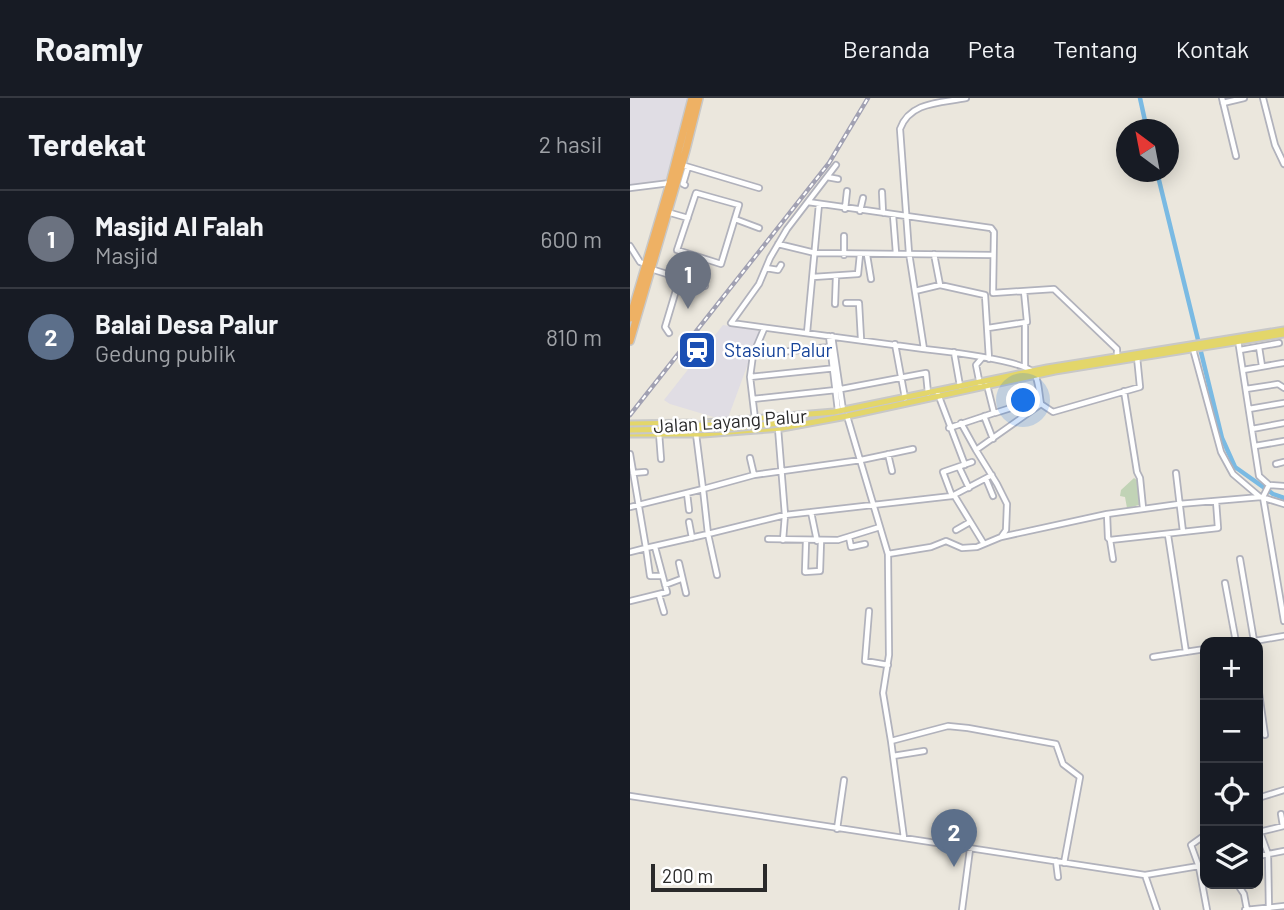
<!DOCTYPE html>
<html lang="id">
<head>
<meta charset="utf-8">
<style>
  body { margin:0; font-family:Barlow,sans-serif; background:#242831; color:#f1f3f6 }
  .controls { position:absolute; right:21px; bottom:21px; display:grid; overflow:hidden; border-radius:14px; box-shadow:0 4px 18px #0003 }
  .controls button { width:63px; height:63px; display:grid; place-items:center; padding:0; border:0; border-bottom:2px solid #363941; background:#171b24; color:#f1f3f6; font:35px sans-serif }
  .compass { position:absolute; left:486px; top:21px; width:63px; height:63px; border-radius:50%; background:#171b24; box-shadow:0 4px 18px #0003; rotate:328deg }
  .scale { position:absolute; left:21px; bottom:18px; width:116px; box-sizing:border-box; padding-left:7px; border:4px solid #2a2a2a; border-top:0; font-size:19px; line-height:24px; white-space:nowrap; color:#2a2a2a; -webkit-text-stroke:5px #fff; paint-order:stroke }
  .you { position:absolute; left:394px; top:303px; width:24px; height:24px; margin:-18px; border:5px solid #fff; border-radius:50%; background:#1a73e8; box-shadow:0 0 0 10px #1a73e833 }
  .badge { display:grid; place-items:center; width:46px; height:46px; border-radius:50%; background:#4d56e8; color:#fff; font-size:23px; font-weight:700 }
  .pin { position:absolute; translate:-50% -58px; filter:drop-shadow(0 2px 4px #0008) }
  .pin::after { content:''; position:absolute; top:37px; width:24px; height:21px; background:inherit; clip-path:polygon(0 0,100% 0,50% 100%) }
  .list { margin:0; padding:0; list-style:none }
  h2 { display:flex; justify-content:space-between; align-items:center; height:91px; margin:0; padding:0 28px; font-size:30px }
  h2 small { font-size:23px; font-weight:400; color:#9ea1a6 }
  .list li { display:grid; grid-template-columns:46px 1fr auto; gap:21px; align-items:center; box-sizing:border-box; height:98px; padding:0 28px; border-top:2px solid #363941 }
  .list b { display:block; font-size:26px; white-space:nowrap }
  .list p { margin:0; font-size:23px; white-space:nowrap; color:#9ea1a6 }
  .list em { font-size:23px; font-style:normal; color:#9ea1a6 }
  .icon { flex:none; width:38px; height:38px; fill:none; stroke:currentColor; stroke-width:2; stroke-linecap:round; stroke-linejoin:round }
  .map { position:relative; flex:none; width:654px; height:812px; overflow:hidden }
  header { display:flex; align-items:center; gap:42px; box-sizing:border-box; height:98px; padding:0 35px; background:#171b24; border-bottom:2px solid #363941 }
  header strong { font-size:33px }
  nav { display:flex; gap:38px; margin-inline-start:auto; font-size:24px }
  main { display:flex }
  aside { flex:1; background:#171b24 }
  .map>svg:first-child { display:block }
  .industrial { fill:#e0dde4 }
  .cemetery { fill:#c1d3b6 }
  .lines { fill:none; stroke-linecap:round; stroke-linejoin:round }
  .canal { stroke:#7abae3; stroke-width:4.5 }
  .minor-casing { stroke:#b1b2bc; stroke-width:8 }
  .major-casing { stroke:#c8c8c8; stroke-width:9 }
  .highway-casing { stroke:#c8c8c8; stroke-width:10 }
  .minor { stroke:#fff; stroke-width:4.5 }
  .major { stroke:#e3d66a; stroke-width:5 }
  .highway { stroke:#eeb164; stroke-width:7 }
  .rail-casing { stroke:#a1a1b2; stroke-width:4.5 }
  .rail { stroke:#fff; stroke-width:2; stroke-dasharray:5; stroke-linecap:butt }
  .major-bridge-casing { stroke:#c8c8c8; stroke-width:9; stroke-linecap:butt }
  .major-bridge { stroke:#e3d66a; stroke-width:5 }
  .labels { text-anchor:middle; stroke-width:5; stroke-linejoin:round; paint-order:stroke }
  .transit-label { font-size:19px; fill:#164399; stroke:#fff; text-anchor:start }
  .street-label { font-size:19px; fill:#2a2a2a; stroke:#fff }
</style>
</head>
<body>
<header>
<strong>Roamly</strong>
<nav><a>Beranda</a><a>Peta</a><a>Tentang</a><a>Kontak</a></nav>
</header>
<main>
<aside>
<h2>Terdekat<small>2 hasil</small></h2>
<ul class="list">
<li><span class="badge" style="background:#6b7280">1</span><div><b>Masjid Al Falah</b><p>Masjid</p></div><em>600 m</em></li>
<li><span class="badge" style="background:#5c6f8a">2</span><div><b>Balai Desa Palur</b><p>Gedung publik</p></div><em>810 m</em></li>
</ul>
</aside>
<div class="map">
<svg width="654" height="812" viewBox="0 0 654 812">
  <rect width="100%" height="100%" fill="#ebe7dd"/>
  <path class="industrial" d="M0,0H61L40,84L0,91Z
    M93,227L130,233L98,320L90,321L40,306L34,302Z"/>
  <path class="cemetery" d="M504,380L507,382L509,407L497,410L495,399L490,398L491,392Z"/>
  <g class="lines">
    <path class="canal" d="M510,0L517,32
      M527,74L592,340L605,369L643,396L654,400"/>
    <defs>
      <path id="minor" d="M336,0C312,5 280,3 270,31L279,155L294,251C313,253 391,262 403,274C409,280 409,297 411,306L423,314L510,289L507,259
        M592,0L606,58
        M633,0L645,47L654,66
        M593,5L614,0
        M52,67L129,90
        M206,67L157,131L140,160L129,186L101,225L294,251
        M197,79L208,81
        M55,87L53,86L58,69
        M0,90L40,85
        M252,94L253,115
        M66,95L109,107L91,166L47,152Z
        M178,104L361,130L364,134L363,195L424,191L487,251V260
        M215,111L217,93
        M230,113L233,100
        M37,114L58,120
        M263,117L266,155
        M105,121L129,130
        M214,138V157
        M148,146L185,155L363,157
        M0,148L10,164L15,166
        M304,156L310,187
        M237,157L241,181
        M136,170L148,172L151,167
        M21,171L75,188
        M183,179L228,176L230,156
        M285,193L310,187L355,197L359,261
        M216,205H229L231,241
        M205,206L206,178
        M358,230L397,224L394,193
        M39,235L35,229L50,179
        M177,235L189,106
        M199,238L208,313
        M202,238L213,312
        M608,242L629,378L639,387L633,399L654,523
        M265,246L275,300
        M629,249L632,268
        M563,251L591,354L603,376L630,399
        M610,252L649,245
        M324,254L330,288
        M123,257L134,231
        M395,269V225
        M613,272L653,265
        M120,279L206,270
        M350,287L346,267L352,260
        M616,291L648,286L654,290
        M494,293L507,374L510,380L513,410
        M308,296L335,367
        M123,301L206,292L296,275L298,295
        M619,311L654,305
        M365,315L387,308
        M217,318L258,456L259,557L253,595L261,643L318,628L338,630L426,646L433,666L450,679L434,765
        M354,318L363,341
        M125,321L120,279L123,257L199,249
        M331,325L346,352
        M148,330L155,417L153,442
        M319,330L364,315L357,287
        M622,331L654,325
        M29,335L31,361
        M66,336L73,391L124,377L231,362L283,351
        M625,348L654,343
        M0,356L16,450L0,454
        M258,356L262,373
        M120,360L124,377
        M646,366L654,364
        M329,369L339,390
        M3,375L15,374
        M546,375L553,434
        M356,381L363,398
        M639,387L654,388
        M57,395L59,412
        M324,397L354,446
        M322,398L313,374L342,364
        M586,403L588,430L480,442L478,440L477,416L549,406L631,399L654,406
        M0,409L73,391L78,436L16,450L20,478H32
        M181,414L187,443
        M59,424L62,440
        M326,432L340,424
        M538,437L556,554
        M219,439L221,449L235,446
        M371,439L376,432L377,406L367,386L346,352L411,306
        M138,441L208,442L250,429
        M480,442L483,461
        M176,443L175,474L190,473L191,443
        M258,456L301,449L316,443L332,450L347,449L371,439L477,416
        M610,461L624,543
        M49,465L56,495
        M87,477L78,436L155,417L322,398L362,377
        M595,485L606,544
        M35,487L51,481
        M29,497L34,514
        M0,503L37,494L25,449
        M239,513L235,563L258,567
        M619,544L654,538
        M523,559L575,551
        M628,588L635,637
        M261,643L274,740
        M263,658L294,653
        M0,698L515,777L575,767
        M628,700L654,692
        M651,716L653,728
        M207,731L214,682
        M629,734L654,728
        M630,734L638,756L639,812
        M575,737L561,747L569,769L577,812
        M628,758L654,753
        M426,763L428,779
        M515,777L527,812
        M610,790L614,796L617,812
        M332,812L340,751
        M615,812L654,808"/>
      <path id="major" d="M74,325L204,314L417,270L654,232
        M0,326L64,325
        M0,336H73L152,330L217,318L425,273L654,236"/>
      <path id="highway" d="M0,220L40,85L62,0
        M0,243L56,52L69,0"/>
    </defs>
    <use href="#minor" class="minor-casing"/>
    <use href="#major" class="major-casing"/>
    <use href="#highway" class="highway-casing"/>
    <use href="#minor" class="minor"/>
    <use href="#major" class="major"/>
    <use href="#highway" class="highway"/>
    <defs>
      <path id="rail" d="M0,317L199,65L238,0"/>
    </defs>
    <use href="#rail" class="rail-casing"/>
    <use href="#rail" class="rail"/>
    <defs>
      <path id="major-bridge" d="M45,328L112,326
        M0,332L103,330L159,324"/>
    </defs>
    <use href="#major-bridge" class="major-bridge-casing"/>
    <use href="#major-bridge" class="major-bridge"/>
  </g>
  <defs>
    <symbol id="station-square" viewBox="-11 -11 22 22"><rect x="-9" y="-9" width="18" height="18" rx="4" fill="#1a4fb4" stroke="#fff"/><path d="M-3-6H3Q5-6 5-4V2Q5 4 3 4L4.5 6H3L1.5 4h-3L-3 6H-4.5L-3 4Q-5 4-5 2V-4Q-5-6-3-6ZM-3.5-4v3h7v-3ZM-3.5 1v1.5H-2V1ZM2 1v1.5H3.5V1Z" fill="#fff"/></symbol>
  </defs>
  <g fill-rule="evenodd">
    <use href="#station-square" x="45" y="230" width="44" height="44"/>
  </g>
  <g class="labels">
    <g class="transit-label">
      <text x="94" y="259">Stasiun Palur</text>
    </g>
    <g class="street-label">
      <text transform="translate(100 323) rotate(-4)" y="7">Jalan Layang Palur</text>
    </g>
  </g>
</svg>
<div class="controls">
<button>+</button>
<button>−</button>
<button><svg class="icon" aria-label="locate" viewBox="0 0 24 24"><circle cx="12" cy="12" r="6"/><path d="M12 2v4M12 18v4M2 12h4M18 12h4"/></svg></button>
<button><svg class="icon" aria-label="layers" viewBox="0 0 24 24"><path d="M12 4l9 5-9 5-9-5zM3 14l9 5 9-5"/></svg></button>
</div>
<svg class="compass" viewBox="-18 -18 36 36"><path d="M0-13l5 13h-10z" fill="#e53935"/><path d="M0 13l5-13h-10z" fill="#9ea1a6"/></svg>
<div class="scale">200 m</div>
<div class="you"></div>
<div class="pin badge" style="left:58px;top:211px;background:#6b7280">1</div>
<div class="pin badge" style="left:324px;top:769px;background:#5c6f8a">2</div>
</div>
</main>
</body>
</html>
